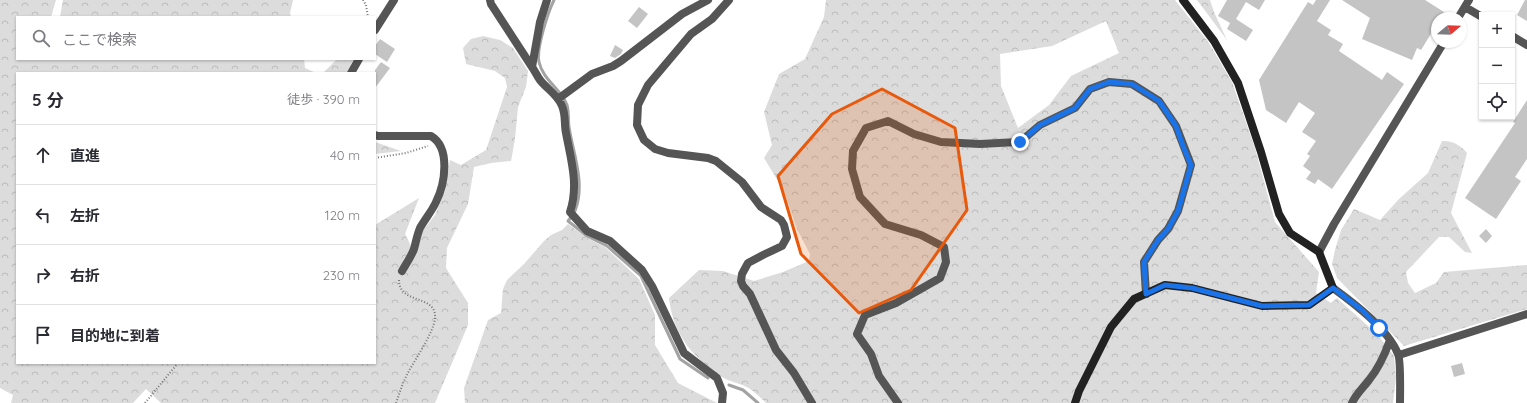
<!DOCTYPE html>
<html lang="ja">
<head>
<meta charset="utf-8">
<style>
  body { margin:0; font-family:Quicksand,"Noto Sans JP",sans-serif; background:#f2f2f3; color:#2b2b33 }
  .controls { position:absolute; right:12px; top:12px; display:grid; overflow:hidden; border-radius:0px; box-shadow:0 1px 3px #0004 }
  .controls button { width:36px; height:36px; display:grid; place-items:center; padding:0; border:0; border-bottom:1px solid #e1e1e2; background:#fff; color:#2b2b33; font:20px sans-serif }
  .compass { position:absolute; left:1431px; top:12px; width:36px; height:36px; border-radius:50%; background:#fff; box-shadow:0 1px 3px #0004; rotate:71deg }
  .stop { position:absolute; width:12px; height:12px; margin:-9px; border:3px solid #1a73e8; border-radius:50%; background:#fff }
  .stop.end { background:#1a73e8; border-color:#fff; box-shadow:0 1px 4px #0008 }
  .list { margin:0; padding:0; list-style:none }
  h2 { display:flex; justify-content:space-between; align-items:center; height:52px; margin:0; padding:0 16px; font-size:17px }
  h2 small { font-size:13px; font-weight:400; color:#7c7c81 }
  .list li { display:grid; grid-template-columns:26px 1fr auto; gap:12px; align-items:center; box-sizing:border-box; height:60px; padding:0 16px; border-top:1px solid #e1e1e2 }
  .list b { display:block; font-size:15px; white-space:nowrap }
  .list em { font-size:13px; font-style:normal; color:#7c7c81 }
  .icon { flex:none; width:22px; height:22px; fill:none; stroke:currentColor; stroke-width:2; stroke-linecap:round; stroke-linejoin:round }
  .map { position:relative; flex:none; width:1527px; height:403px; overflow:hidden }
  .search { position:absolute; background:#fff; box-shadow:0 1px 3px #0004; left:16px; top:16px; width:360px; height:44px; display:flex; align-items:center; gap:10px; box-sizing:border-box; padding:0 14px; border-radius:0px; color:#7c7c81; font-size:15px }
  .panel { position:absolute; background:#fff; box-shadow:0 1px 3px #0004; left:16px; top:72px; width:360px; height:292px; border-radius:0px }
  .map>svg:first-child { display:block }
  .forest { fill:url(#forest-crowns); fill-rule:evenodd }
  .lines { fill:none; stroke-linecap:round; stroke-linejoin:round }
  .stream { stroke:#a3a3a3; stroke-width:3 }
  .building { fill:#c4c4c4 }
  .path { stroke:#777; stroke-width:2; stroke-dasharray:1 2; stroke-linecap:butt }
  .street { stroke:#555; stroke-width:8 }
  .secondary { stroke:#222; stroke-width:8 }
  .route { stroke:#1a73e8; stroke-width:5 }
  .marked { fill:#e8590c; fill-opacity:0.2; stroke:#e8590c; stroke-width:3; stroke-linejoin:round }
</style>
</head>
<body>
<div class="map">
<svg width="1527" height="403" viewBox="0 0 1527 403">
  <defs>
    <pattern id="forest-crowns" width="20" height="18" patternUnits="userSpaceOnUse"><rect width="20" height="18" fill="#dcdcdc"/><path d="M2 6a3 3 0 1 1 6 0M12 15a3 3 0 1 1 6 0" fill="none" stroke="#bbb"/></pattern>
  </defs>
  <rect width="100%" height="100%" fill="#fff"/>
  <path class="forest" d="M0,0H56L51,17H17V59H304L305,68L316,73H17V363H375V225L419,198L405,234L411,246L435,215L445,191L450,160L461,165L486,150L507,87L505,78L495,71L466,64L463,48L471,39L483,36L500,40L513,48L528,71L526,87L518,107L515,139L511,161L491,163L474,167L468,204L447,248L446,268L468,303V325L435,403H161L146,389L133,403H11L13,395L0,388Z
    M63,0H293L290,13L291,17H60Z
    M826,0H1175L1209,43L1232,82L1255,148L1275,222L1319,272L1316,293L1331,303L1337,298L1378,335L1394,356L1396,378L1393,403H766C761,398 756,393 750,389C741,383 730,382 722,377C692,357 673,334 669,298L699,270L723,271L754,281L783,272L809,261L810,254L797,229L784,191L764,158L772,145L764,112L779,74L805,59L824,17ZM1106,21L1119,53L1071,76L1049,105L1018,128L1001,86L1000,54L1052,46Z
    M1197,0H1210L1214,12L1227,40Z
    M337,59H354L346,73H323Z
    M1442,141C1452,140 1462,146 1467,153L1451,213L1472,253L1465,252L1449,237H1439L1406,272L1408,283L1415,293L1436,283L1444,272L1527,265V309L1404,346L1337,278L1332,264L1335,250L1341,230L1354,209L1380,220L1399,199L1428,173Z
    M375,142L401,151L375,154Z
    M568,224L587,238L605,247L639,279L655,315V345L678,383L717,403H465L464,388L488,320L501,313L503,289L507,280L524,264L544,241L551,235L562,230Z"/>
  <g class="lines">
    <path class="stream" d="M554,0C548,12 536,49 539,62C543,80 561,89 567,105C569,112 568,120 569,127C573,153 585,182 576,208C575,213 571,217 568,221L587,236L607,246L641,276L680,359L708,378
      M729,385L743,390L758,403"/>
  </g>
  <path class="building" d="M1227,0H1265L1259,10L1246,2L1236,19L1253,30L1246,41L1227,29L1230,23L1218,16Z
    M1316,0H1330L1317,21L1331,30L1328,35L1343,44L1339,51L1382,80L1387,72L1404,84L1332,189L1318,179L1315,184L1306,179L1311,172L1303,166L1310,156L1307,154L1316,141L1302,132L1315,113L1299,102L1286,123L1266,110L1259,80L1308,2L1313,5Z
    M1342,0H1425L1444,12L1441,18H1437V24L1421,50L1417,48L1412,60L1362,39L1370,18Z
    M1525,0H1527V21L1517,15Z
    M639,7L648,14L637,28L628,21Z
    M380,39L395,49L387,62L375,54V46Z
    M615,45L623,50L621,54L615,58L610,56Z
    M381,62L390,68L375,88V70Z
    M1527,100V159L1515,177L1521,181L1496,219L1465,198L1515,123L1513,122Z
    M1486,229L1492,236L1486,243L1479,236Z
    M1462,363L1465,374L1454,377L1451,366Z"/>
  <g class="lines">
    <path class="path" d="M363,0L366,5L368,17
      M375,158L406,153L428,146
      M145,403L178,363
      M396,403C400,392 403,381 409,371C416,358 434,332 435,318C437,294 398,305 399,279"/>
    <path class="street" d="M490,0L491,4L532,67
      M547,0L540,22L532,67C535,71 537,76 540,80C547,89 558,95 562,106C566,115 564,124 566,133C571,160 579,185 570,212L587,231L610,241L642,270L652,286L684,353L717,378L723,393L722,403
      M729,0L712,19L691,34L648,85L638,105L637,125L644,140L655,149L668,153L708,158L716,161L742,182L761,207L781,220L784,225L787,237L782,246L765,254L748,263L742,274L741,281L743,286L750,294L776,350L794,373L812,403
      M1465,7L1482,17
      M1458,18L1469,0
      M375,30L394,0
      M1512,36L1527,45
      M351,73L359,59
      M558,99L592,74L613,66L621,61L682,14L708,0
      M375,135L378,136H431C451,148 445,184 436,202C432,211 425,219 420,228C417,235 416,242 414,249C411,257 406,264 402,271
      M1319,252L1334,224L1444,42
      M1333,288C1355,304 1388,329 1398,354C1401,360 1400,393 1400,403
      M1399,355L1527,314
      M898,403L879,376L871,354L857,334L865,315L896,303L940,278L946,262L944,247L921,235L885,224L860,197L852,169L853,151L866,128L888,121L914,134L941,142L980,144L1020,142L1040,125L1075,108L1090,89L1109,82L1132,84L1159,101L1176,126L1191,165L1178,211L1168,229L1158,240L1144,262L1146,294
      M1352,403C1356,394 1363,388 1369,380C1379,368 1385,354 1390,340"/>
    <path class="secondary" d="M1075,403L1079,391L1111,327L1134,299L1165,285L1192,288L1262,306L1309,305L1333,288L1319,252L1290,233L1279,214L1261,152L1238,83L1214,41L1183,0"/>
  </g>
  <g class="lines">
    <path class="route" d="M1020,142L1040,125L1075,108L1090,89L1109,82L1132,84L1159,101L1176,126L1183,146L1191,165L1178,211L1168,229L1158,240L1144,262L1146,294L1165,285L1192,288L1262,306L1309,305L1333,288L1362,310L1379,328"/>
  </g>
  <path class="marked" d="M882,89L955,128L967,210L911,290L859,313L801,254L778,176L832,114Z"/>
</svg>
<div class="controls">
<button>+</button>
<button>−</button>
<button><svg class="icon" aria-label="locate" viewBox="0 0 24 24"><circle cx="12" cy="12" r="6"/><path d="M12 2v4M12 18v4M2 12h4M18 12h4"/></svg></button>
</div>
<svg class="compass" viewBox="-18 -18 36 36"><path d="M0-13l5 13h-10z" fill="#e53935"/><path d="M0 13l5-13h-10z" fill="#7c7c81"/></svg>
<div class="stop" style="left:1379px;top:328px"></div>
<div class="stop end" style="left:1020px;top:142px"></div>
<div class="search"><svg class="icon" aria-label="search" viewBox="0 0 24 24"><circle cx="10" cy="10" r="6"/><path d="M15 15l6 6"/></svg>ここで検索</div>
<section class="panel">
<h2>5 分<small>徒歩 · 390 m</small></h2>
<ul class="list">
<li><svg class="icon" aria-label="ahead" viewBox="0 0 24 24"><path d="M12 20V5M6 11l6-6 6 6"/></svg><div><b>直進</b></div><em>40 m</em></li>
<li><svg class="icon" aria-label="left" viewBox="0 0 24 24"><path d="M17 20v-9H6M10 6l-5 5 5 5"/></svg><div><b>左折</b></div><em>120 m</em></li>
<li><svg class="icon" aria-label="right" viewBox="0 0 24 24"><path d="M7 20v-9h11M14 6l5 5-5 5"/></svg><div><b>右折</b></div><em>230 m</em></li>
<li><svg class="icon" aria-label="arrive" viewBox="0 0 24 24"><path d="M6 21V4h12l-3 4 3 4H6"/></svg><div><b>目的地に到着</b></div></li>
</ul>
</section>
</div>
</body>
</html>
